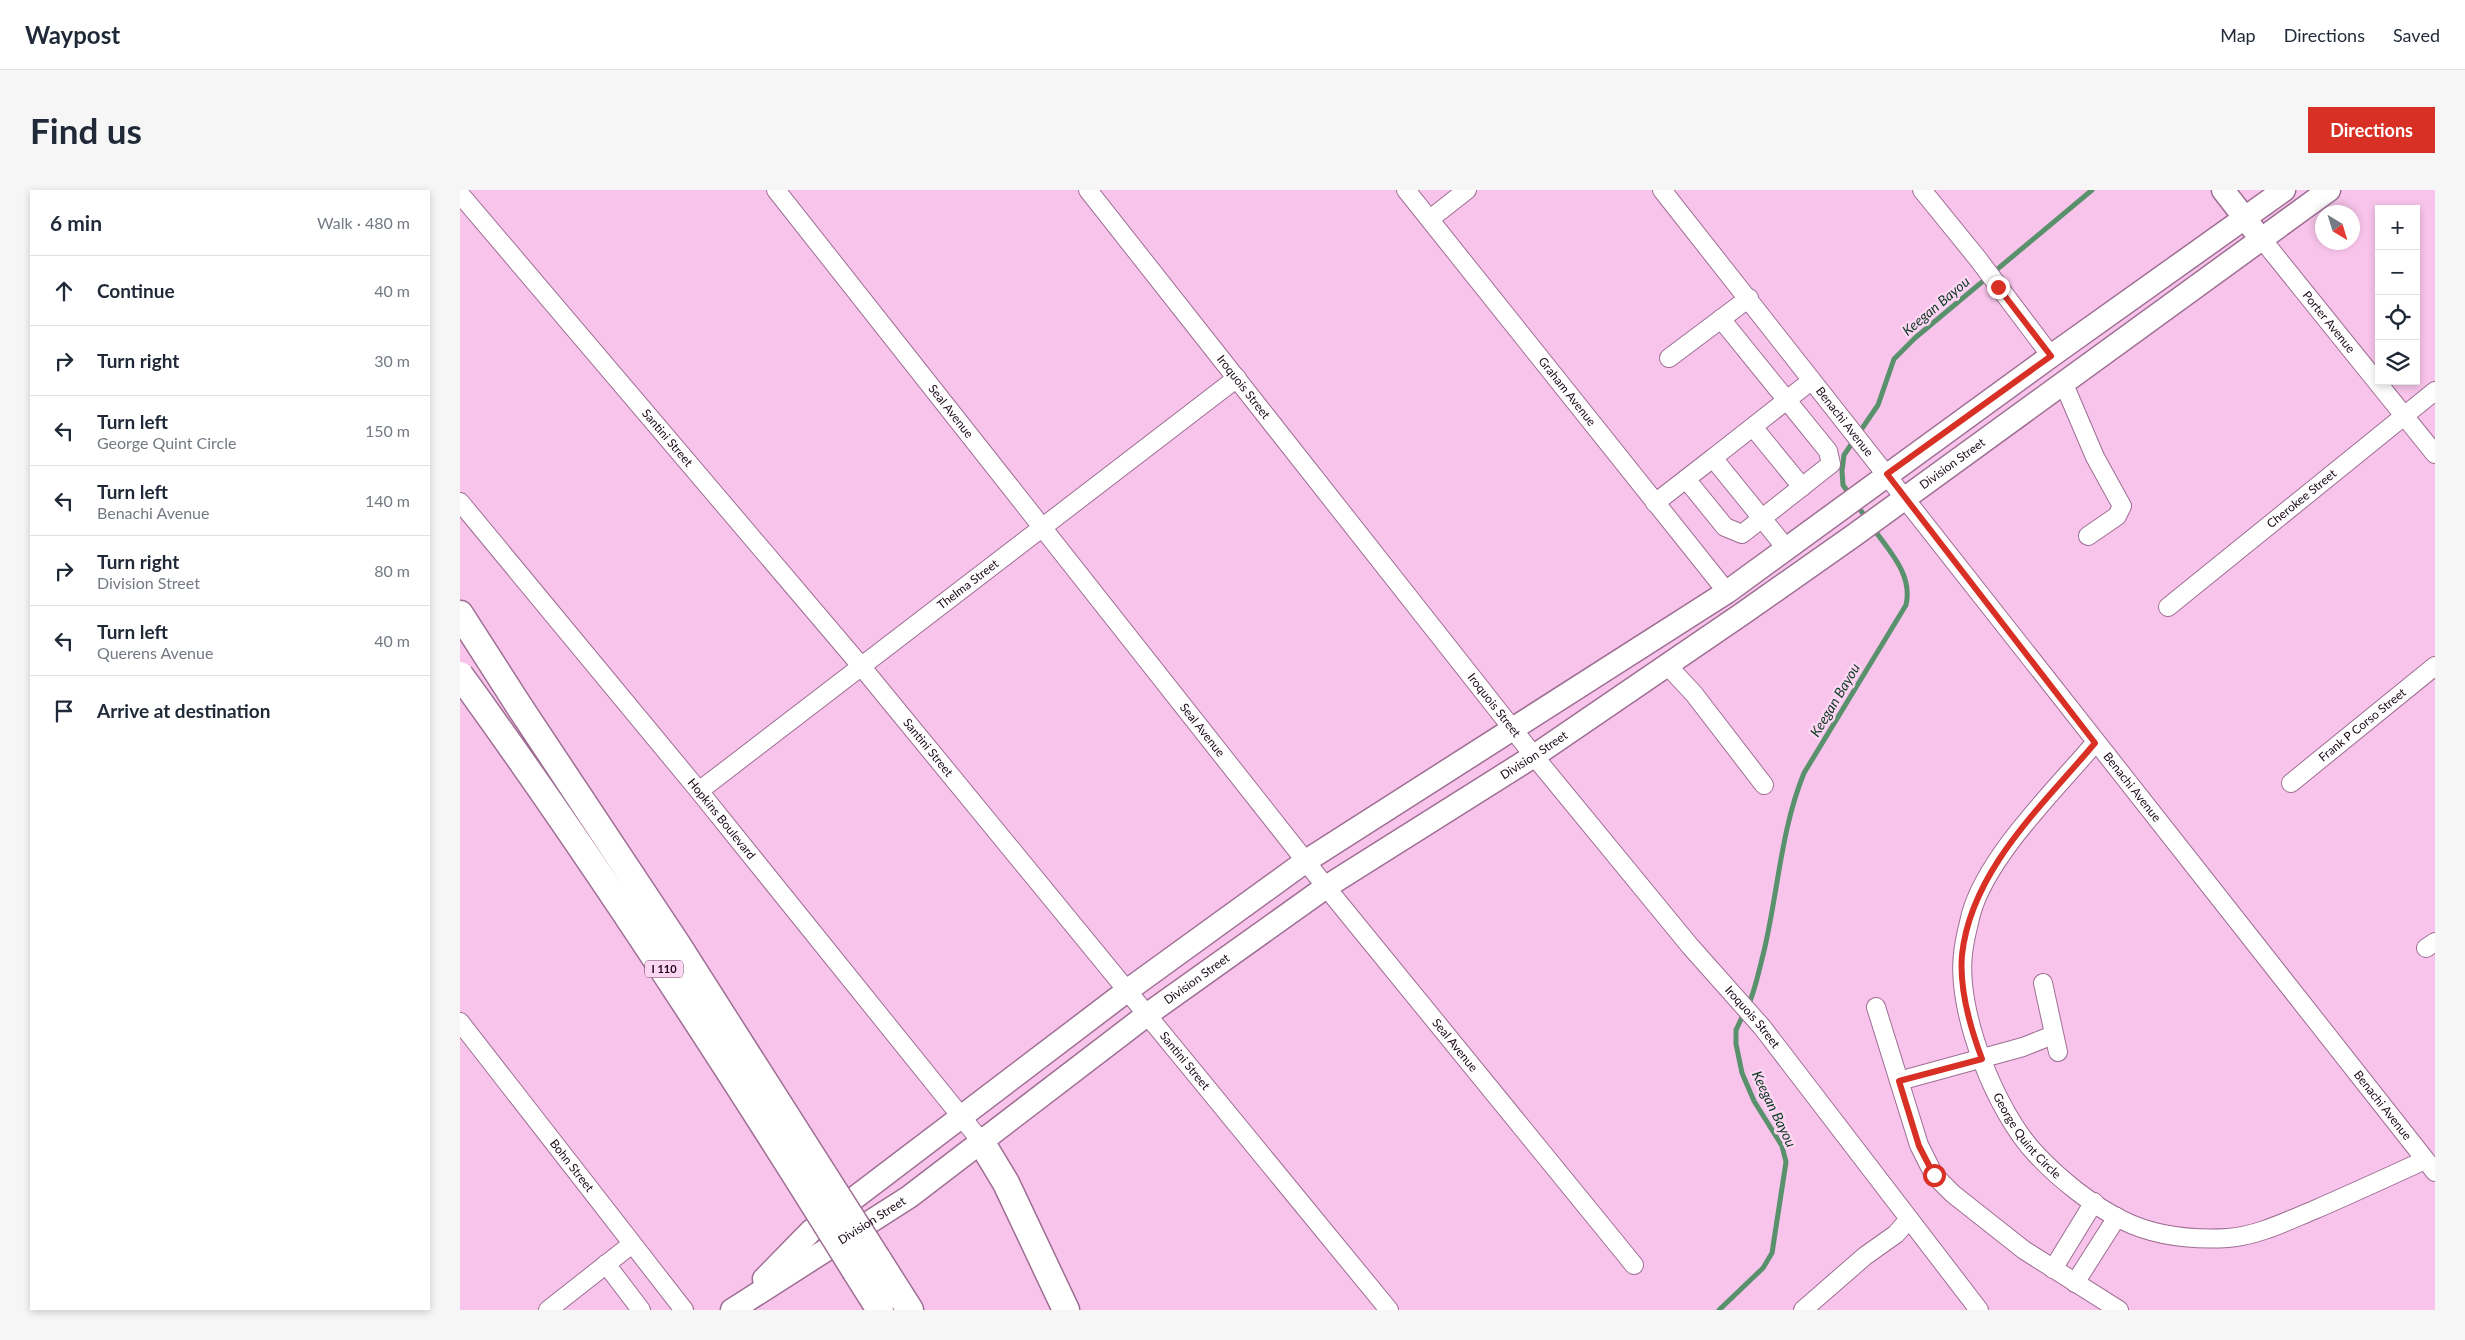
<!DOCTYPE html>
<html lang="en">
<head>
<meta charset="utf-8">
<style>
  body { margin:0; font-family:Lato,sans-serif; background:#f6f6f7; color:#1f2937 }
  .controls { position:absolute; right:15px; top:15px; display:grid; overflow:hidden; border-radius:0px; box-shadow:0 2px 8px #0003 }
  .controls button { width:45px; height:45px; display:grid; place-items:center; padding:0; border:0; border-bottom:1px solid #e0e1e3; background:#fff; color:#1f2937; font:25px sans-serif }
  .compass { position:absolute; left:1855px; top:15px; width:45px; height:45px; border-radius:50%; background:#fff; box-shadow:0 2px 8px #0003; rotate:142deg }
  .stop { position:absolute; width:15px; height:15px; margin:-11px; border:4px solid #d93025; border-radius:50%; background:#fff }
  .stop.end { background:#d93025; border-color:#fff; box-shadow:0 1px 5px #0008 }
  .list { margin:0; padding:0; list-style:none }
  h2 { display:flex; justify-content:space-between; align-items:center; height:65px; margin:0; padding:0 20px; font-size:21px }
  h2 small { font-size:16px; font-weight:400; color:#747a83 }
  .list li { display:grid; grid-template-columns:32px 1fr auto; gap:15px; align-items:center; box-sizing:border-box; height:70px; padding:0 20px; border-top:1px solid #e0e1e3 }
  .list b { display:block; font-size:19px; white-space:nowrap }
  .list p { margin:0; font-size:16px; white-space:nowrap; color:#747a83 }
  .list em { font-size:16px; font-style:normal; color:#747a83 }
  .icon { flex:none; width:28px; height:28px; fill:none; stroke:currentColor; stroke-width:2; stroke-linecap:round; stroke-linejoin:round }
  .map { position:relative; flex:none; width:1975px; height:1120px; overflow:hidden; border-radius:0px }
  header { display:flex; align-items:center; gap:30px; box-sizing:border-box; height:70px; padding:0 25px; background:#fff; border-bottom:1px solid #e0e1e3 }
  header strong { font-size:24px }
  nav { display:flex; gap:28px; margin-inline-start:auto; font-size:18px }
  .intro { display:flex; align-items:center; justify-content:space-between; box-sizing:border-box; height:120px; padding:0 30px }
  h1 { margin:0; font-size:35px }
  .button { padding:12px 22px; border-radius:0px; background:#d93025; color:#fff; font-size:18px; font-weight:700 }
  main { display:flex; gap:30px; padding:0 30px }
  aside { flex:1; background:#fff; border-radius:0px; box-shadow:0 2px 8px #0003 }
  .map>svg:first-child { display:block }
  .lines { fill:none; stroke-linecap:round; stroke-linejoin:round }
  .stream { stroke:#59916d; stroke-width:5 }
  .minor-casing { stroke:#9e6e93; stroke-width:20 }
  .major-casing { stroke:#9e6e93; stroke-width:25 }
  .highway-casing { stroke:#9e6e93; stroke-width:29 }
  .minor { stroke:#fff; stroke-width:18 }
  .major { stroke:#fff; stroke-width:22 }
  .highway { stroke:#fff; stroke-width:26 }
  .highway-bridge-casing { stroke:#9e6e93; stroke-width:29; stroke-linecap:butt }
  .highway-bridge { stroke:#fff; stroke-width:26 }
  .route { stroke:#d93025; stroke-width:6 }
  .labels { text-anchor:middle; stroke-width:5; stroke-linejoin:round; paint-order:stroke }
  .shield { fill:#ffd5f4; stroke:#5f4659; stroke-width:1 }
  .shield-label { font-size:11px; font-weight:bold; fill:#1b0917 }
  .street-label { font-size:12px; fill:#1b0917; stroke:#ffd5f4 }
  .water-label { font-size:14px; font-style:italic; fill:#0b3920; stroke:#ffd5f4 }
</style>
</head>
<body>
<header>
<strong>Waypost</strong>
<nav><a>Map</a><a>Directions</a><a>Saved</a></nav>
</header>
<div class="intro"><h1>Find us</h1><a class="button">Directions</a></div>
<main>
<aside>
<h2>6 min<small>Walk · 480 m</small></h2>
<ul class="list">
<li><svg class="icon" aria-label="ahead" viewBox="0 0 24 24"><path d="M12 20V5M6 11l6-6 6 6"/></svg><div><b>Continue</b></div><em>40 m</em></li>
<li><svg class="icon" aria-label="right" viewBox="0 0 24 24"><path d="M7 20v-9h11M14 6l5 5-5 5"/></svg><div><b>Turn right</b></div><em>30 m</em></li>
<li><svg class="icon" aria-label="left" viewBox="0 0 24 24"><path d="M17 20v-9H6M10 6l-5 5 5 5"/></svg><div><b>Turn left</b><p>George Quint Circle</p></div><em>150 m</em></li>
<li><svg class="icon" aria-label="left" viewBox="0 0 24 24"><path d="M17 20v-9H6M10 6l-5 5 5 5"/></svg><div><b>Turn left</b><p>Benachi Avenue</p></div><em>140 m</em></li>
<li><svg class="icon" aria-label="right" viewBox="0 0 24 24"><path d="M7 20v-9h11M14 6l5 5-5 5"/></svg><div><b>Turn right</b><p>Division Street</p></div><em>80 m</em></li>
<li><svg class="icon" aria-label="left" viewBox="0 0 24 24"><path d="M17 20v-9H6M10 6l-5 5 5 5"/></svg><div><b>Turn left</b><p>Querens Avenue</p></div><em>40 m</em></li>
<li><svg class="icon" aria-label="arrive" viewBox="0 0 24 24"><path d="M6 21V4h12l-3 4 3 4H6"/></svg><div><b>Arrive at destination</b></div></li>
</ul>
</aside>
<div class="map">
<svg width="1975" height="1120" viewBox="0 0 1975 1120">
  <rect width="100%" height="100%" fill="#f8c4eb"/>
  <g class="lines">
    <path class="stream" d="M1390,305L1383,295L1382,281L1384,265L1418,215L1434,169L1455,148L1632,0
      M1396,314L1407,329
      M1288,816C1296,798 1299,780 1304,761C1318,702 1321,639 1344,583L1446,415C1453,385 1430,362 1413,338
      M1259,1120L1303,1078L1312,1063L1326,972L1322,956L1294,911L1282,883L1276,854V840L1284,823"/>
    <defs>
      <g id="minor">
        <path id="s1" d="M316,0L866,697L1174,1075"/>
        <path id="s2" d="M628,0L1074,566L1230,756L1302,837L1519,1120"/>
        <path id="s3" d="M946,0L1267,402"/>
        <path id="s4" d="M1202,0L1975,982"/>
        <path d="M1462,0L1518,69L1591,166"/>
        <path id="s5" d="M0,4L401,476L929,1120"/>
        <path d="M970,29L1007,0"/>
        <path id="s6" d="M1801,48L1975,264"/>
        <path d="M1209,168L1261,129"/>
        <path d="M1603,192L1635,267L1662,316L1657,326L1628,346"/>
        <path d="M1293,237L1342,297"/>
        <path d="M1226,289L1253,268"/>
        <path id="s7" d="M0,312L239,601L520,950"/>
        <path d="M1195,313L1226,289L1265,337L1282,344L1371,274L1368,261L1261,129L1289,108"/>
        <path d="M1326,358L1253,268L1351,191"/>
        <path id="s8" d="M1708,417L1975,201"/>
        <path d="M1207,475L1234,504L1304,595"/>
        <path id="s9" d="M1635,553C1596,599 1527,666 1511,724C1508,737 1504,751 1503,764C1496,822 1536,922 1576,964C1599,989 1632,1015 1662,1030C1694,1046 1733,1050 1768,1048C1797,1046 1827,1031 1854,1020C1891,1004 1928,987 1965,970"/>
        <path id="s10" d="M1831,593L1975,476"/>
        <path id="s11" d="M239,601L777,188"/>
        <path d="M1966,758L1975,752"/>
        <path d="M1583,793L1598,862"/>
        <path d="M1416,817L1459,955L1474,985L1493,1004L1564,1060L1659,1120"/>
        <path id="s12" d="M0,832L224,1120"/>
        <path d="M1439,891L1563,857L1593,845"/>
        <path d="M146,1074L181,1120"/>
        <path d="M1593,1079L1634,1012"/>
        <path d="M1615,1093L1657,1027"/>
        <path d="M88,1120L172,1054"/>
        <path d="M1343,1120L1405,1066L1436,1044L1449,1029"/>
      </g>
      <g id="major">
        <path d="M1763,0L1794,40"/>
        <path d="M304,1089L351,1041L668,800L846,671L1267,402L1591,166L1824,0"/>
        <path id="s13" d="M272,1120L449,1007L688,824L866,697L1074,566L1282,424L1393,346L1869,0"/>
      </g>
      <path id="highway" d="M0,424L61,519
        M520,950L546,993L606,1120
        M417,1068L450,1120
        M396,1082L420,1120"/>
    </defs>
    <use href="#minor" class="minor-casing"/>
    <use href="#major" class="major-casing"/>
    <use href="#highway" class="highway-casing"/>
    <use href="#minor" class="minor"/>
    <use href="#major" class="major"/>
    <use href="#highway" class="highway"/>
    <defs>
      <path id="highway-bridge" d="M0,485C140,678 270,879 396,1082
        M61,519L217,754L417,1068"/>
    </defs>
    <use href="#highway-bridge" class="highway-bridge-casing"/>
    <use href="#highway-bridge" class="highway-bridge"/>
  </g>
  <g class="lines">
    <path class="route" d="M1474,985L1459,956L1439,891L1522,869C1510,837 1499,800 1502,765C1511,680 1583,615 1635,553L1427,284L1591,166L1538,97"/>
  </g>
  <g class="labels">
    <rect class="shield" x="185" y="770.5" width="38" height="17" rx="4"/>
    <g class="shield-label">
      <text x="204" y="783">I 110</text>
    </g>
    <g class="street-label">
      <text dy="4" stroke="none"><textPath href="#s6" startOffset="108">Porter Avenue</textPath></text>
      <text dy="4" stroke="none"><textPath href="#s2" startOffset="251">Iroquois Street</textPath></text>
      <text dy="4" stroke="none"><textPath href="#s3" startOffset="258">Graham Avenue</textPath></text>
      <text dy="4" stroke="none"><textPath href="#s1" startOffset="282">Seal Avenue</textPath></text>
      <text dy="4" stroke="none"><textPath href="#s4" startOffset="295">Benachi Avenue</textPath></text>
      <text dy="4" stroke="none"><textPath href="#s5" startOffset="320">Santini Street</textPath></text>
      <text dy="4" stroke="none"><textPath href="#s13" startOffset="1486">Division Street</textPath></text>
      <text dy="4" stroke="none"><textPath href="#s8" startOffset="172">Cherokee Street</textPath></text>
      <text dy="4" stroke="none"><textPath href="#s11" startOffset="339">Thelma Street</textPath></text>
      <text dy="4" stroke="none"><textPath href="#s2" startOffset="656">Iroquois Street</textPath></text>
      <text dy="4" stroke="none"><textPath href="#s10" startOffset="92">Frank P Corso Street</textPath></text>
      <text dy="4" stroke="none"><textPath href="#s1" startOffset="688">Seal Avenue</textPath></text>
      <text dy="4" stroke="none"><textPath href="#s5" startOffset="725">Santini Street</textPath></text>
      <text dy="4" stroke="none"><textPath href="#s13" startOffset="976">Division Street</textPath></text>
      <text dy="4" stroke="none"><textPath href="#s4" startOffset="760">Benachi Avenue</textPath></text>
      <text dy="4" stroke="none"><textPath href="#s7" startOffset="411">Hopkins Boulevard</textPath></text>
      <text dy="4" stroke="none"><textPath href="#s13" startOffset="571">Division Street</textPath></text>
      <text dy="4" stroke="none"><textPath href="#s2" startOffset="1061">Iroquois Street</textPath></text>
      <text dy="4" stroke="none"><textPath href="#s1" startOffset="1092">Seal Avenue</textPath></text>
      <text dy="4" stroke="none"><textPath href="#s5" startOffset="1130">Santini Street</textPath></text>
      <text dy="4" stroke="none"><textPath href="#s4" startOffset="1165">Benachi Avenue</textPath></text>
      <text dy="4" stroke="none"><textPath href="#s9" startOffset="451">George Quint Circle</textPath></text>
      <text dy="4" stroke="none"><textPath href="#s12" startOffset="182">Bohn Street</textPath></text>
      <text dy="4" stroke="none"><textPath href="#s13" startOffset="166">Division Street</textPath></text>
    </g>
    <g class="water-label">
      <text transform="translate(1476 116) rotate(-40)" y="5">Keegan Bayou</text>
      <text transform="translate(1375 510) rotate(-59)" y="5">Keegan Bayou</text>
      <text transform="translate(1314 919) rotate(64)" y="5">Keegan Bayou</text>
    </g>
  </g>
</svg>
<div class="controls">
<button>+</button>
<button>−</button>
<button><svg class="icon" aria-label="locate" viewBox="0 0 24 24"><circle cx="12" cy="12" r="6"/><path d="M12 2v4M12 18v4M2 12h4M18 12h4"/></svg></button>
<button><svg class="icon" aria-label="layers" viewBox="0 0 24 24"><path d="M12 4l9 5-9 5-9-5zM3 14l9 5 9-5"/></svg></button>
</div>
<svg class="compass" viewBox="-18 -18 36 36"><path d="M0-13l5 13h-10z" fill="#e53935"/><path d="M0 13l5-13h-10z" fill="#747a83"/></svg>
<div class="stop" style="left:1474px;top:985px"></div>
<div class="stop end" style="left:1538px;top:97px"></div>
</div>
</main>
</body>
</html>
